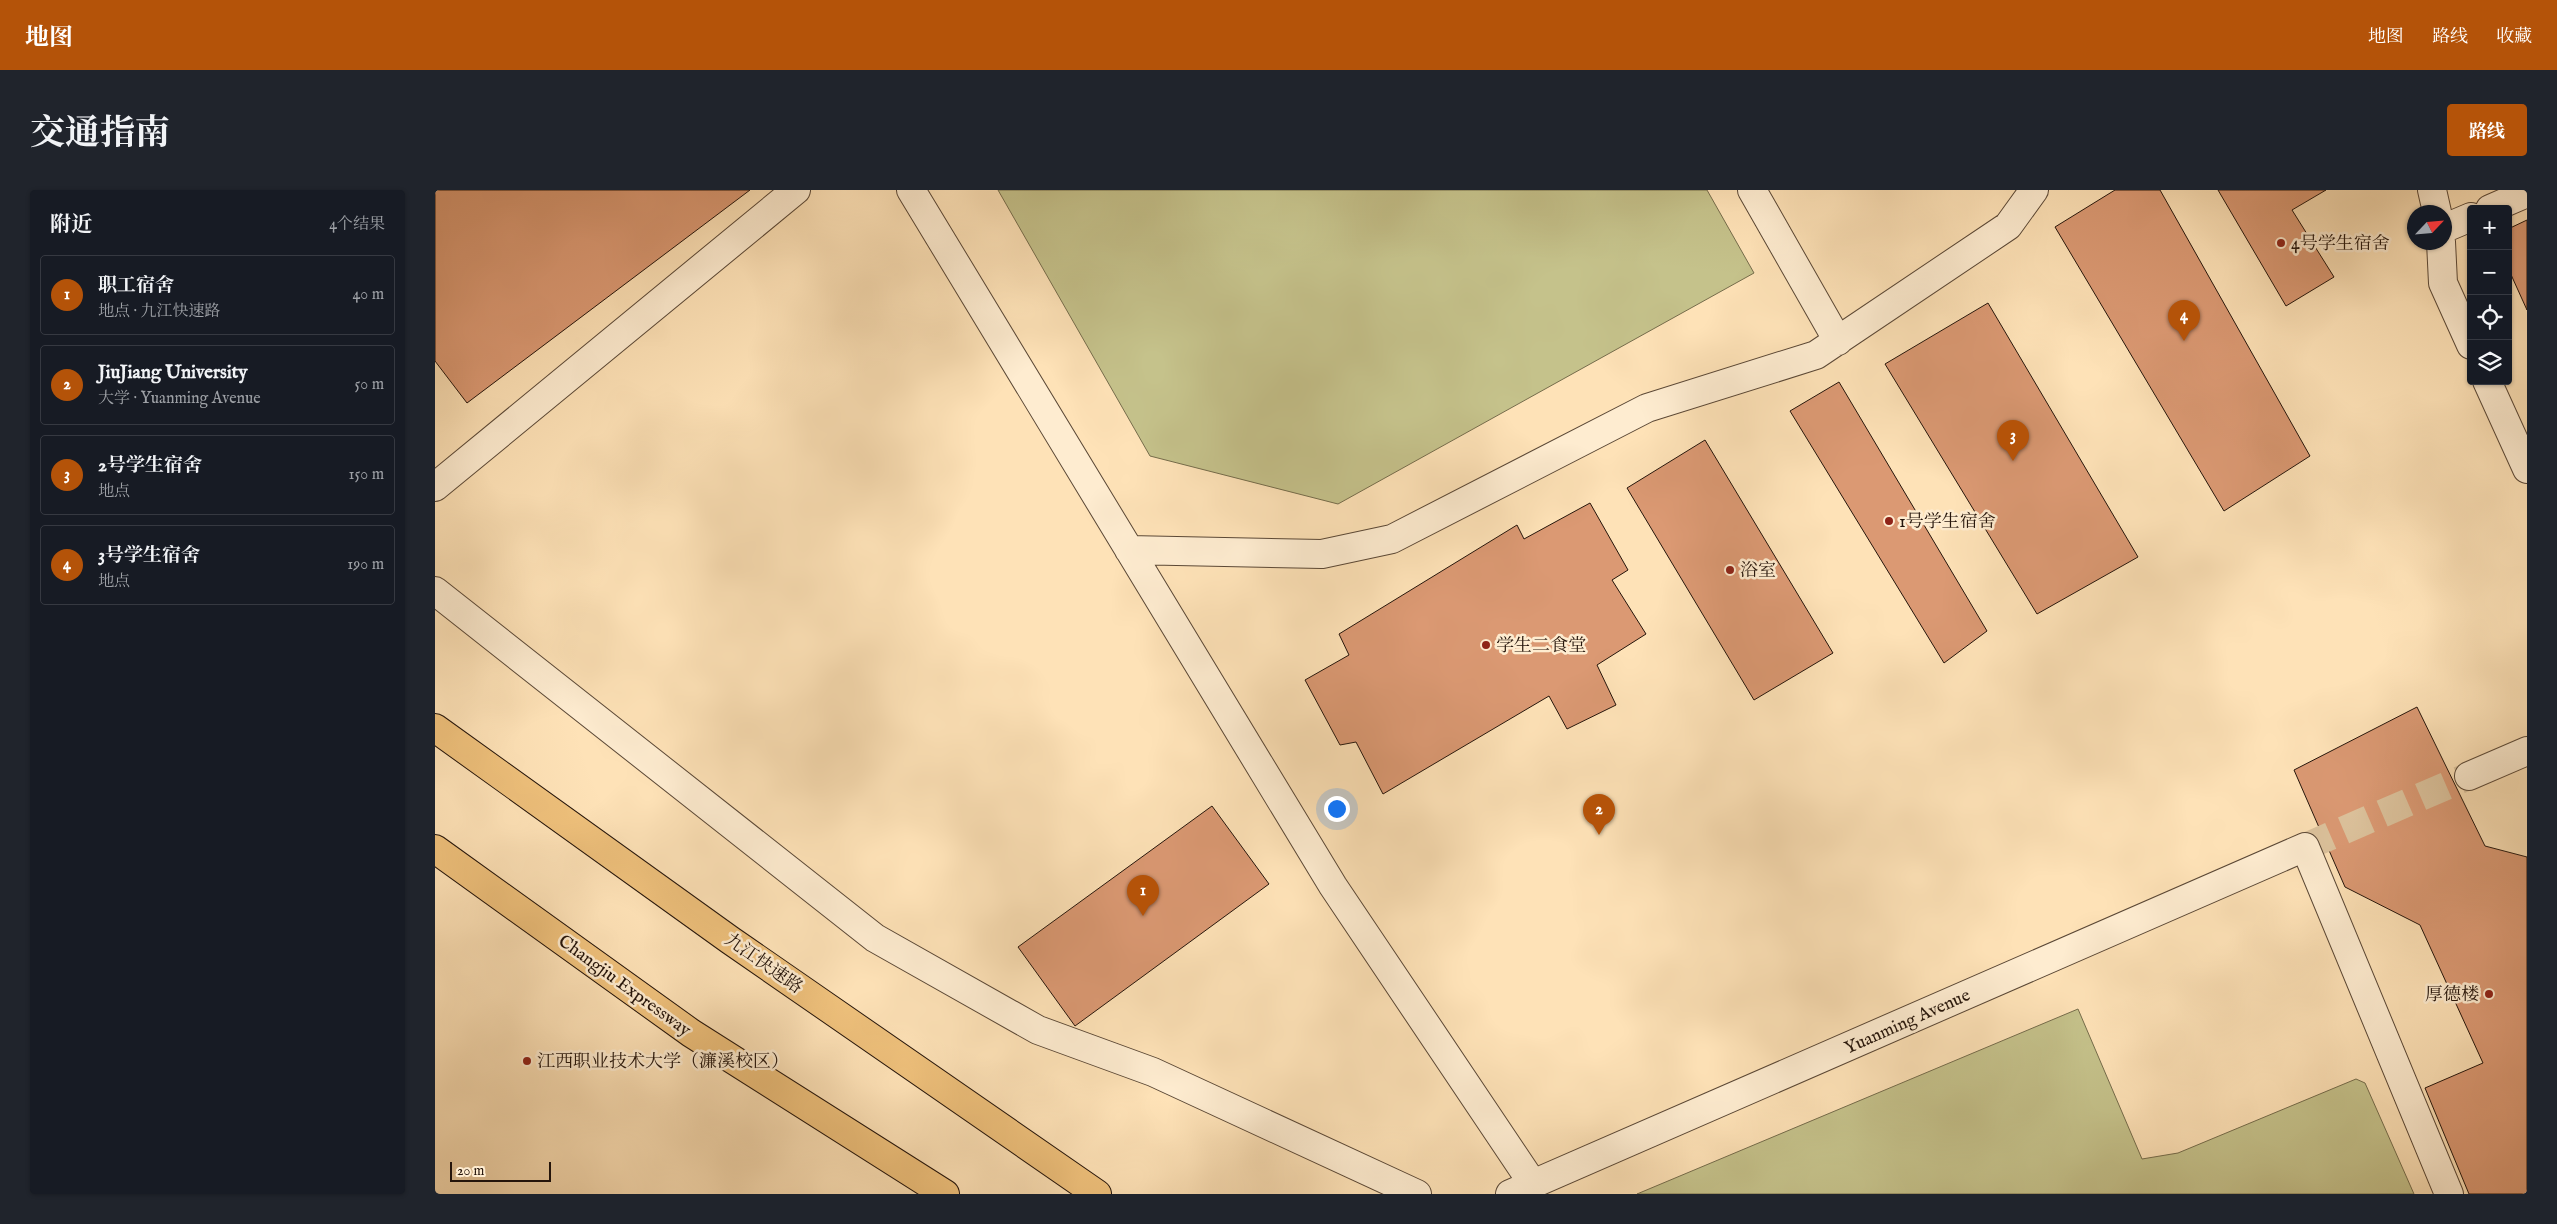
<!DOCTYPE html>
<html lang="zh">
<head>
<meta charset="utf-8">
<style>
  body { margin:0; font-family:"IM FELL English","Noto Serif SC",serif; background:#20242c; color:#f1f3f6 }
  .controls { position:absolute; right:15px; top:15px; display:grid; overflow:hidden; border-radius:5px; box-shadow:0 1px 4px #0004 }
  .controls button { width:45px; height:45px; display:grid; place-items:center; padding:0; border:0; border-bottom:1px solid #363941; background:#171b24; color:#f1f3f6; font:25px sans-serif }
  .compass { position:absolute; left:1972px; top:15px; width:45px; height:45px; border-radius:50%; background:#171b24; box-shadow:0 1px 4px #0004; rotate:64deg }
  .scale { position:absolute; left:15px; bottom:12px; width:101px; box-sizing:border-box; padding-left:5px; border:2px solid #25150b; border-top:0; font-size:14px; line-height:18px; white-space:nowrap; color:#25150b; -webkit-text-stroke:4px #feecd0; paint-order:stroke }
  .you { position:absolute; left:901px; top:618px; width:18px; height:18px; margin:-12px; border:4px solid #fff; border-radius:50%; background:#1a73e8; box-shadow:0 0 0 8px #1a73e833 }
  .badge { display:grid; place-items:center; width:32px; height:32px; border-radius:50%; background:#b45309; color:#fff; font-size:16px; font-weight:700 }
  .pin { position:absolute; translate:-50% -41px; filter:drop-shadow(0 1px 2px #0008) }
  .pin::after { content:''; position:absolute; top:26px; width:18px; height:15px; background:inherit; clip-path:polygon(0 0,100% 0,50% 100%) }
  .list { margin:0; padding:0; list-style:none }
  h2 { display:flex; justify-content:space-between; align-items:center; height:65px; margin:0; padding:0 20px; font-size:21px }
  h2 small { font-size:16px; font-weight:400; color:#9ea1a6 }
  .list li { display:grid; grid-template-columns:32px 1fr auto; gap:15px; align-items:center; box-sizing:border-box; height:80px; margin:0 10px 10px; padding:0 10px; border:1px solid #363941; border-radius:5px }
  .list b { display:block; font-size:19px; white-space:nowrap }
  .list p { margin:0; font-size:16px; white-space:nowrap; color:#9ea1a6 }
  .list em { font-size:16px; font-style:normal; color:#9ea1a6 }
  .icon { flex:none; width:28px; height:28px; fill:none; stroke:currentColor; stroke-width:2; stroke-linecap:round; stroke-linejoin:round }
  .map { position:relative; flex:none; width:2092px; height:1004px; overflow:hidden; border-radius:5px }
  header { display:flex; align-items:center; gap:30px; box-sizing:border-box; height:70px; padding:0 25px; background:#b45309; color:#fff }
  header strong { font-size:24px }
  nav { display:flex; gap:28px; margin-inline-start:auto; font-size:18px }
  .intro { display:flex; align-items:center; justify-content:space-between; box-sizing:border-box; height:120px; padding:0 30px }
  h1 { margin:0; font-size:35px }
  .button { padding:12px 22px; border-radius:5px; background:#b45309; color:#fff; font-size:18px; font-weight:700 }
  main { display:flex; gap:30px; padding:0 30px }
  aside { flex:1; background:#171b24; border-radius:5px; box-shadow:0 1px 4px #0004 }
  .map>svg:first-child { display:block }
  .green { fill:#c5c28b; stroke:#756c4b }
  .building { fill:#db9973; stroke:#25150b }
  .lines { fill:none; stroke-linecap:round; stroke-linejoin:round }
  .minor-tunnel { stroke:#ddc39d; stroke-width:28; stroke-dasharray:28 14; stroke-linecap:butt }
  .minor-casing { stroke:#5b4836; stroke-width:30 }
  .highway-casing { stroke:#25150b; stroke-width:30 }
  .minor { stroke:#feecd0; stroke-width:28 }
  .highway { stroke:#efc17c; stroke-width:28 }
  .poi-dot { fill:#8f2418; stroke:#feecd0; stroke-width:2 }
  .labels { text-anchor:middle; stroke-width:5; stroke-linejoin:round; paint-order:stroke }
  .poi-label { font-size:18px; fill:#25150b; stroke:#feecd0; text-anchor:start }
  .street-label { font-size:18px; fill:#25150b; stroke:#feecd0 }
</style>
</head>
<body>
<header>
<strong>地图</strong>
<nav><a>地图</a><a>路线</a><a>收藏</a></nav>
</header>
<div class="intro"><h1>交通指南</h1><a class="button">路线</a></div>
<main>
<aside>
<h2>附近<small>4个结果</small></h2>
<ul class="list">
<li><span class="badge">1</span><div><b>职工宿舍</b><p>地点 · 九江快速路</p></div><em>40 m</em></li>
<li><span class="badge">2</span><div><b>JiuJiang University</b><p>大学 · Yuanming Avenue</p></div><em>50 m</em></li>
<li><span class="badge">3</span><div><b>2号学生宿舍</b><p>地点</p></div><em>150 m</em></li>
<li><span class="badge">4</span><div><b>3号学生宿舍</b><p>地点</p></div><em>190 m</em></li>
</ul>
</aside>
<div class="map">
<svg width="2092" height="1004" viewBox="0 0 2092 1004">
  <rect width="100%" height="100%" fill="#fee2b7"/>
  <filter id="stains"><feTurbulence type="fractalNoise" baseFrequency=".004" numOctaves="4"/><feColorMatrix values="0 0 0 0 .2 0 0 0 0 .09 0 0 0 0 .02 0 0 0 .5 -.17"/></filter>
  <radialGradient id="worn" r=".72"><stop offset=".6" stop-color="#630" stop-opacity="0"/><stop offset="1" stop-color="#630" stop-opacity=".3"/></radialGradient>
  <path class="green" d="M563,0H1272L1319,83L903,314L715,266Z
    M1643,819L1707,969L1743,963L1921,889L1930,893L1979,1004H1202Z"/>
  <path class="building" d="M0,0H315L32,213L0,171Z
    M1680,0H1725L1875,266L1789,321L1620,37Z
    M1783,0H1891L1857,20L1899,87L1851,116Z
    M2092,30V120L2073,78V39Z
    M1553,113L1703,367L1602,424L1450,174Z
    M1404,192L1552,441L1509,473L1355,221Z
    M1270,250L1398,463L1319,510L1192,298Z
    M1155,313L1193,380L1177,390L1211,444L1162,475L1181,515L1132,539L1114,506L948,604L921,552L905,555L870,490L914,465L904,444L1082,335L1089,349Z
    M1982,517L2050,656L2092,667V1004H2034L1990,898L2048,873L1985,735L1910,697L1859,580Z
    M777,616L834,694L640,836L583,757Z"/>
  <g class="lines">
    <path class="minor-tunnel" d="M1870,657L2034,586"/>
    <defs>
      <path id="minor" d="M476,0L898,696L1098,994
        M1317,0L1403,151
        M1997,0L2002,22
        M2055,19L2092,3
        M2010,38L2036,27
        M2006,52L2008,93L2036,155
        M2052,191L2092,279
        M0,297L361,0
        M694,360L887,364L957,349L1212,218L1381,165L1573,36L1599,0
        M0,401L440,748L603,840L718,882L982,1004
        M2034,586L2092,561
        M1075,1004L1870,657L2014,1004"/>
      <path id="highway" d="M0,538L295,750L662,1004
        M0,659L256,843L510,1004"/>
    </defs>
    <use href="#minor" class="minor-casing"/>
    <use href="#highway" class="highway-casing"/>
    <use href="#minor" class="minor"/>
    <use href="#highway" class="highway"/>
  </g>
  <g class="poi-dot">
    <circle cx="1846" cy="53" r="5"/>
    <circle cx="1454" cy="331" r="5"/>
    <circle cx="1295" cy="380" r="5"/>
    <circle cx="1051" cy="455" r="5"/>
    <circle cx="2054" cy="804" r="5"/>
    <circle cx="92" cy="871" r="5"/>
  </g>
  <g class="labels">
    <g class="poi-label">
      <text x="1856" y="59">4号学生宿舍</text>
      <text x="1464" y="337">1号学生宿舍</text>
      <text x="1305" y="386">浴室</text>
      <text x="1061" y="461">学生二食堂</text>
      <text x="2044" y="810" text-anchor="end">厚德楼</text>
      <text x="102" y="877">江西职业技术大学（濂溪校区）</text>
    </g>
    <g class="street-label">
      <text transform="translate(329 773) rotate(35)" y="6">九江快速路</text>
      <text transform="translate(190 795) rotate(36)" y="6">Changjiu Expressway</text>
      <text transform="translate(1472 831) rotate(-24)" y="6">Yuanming Avenue</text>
    </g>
  </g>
  <rect width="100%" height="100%" filter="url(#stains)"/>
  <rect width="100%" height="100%" fill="url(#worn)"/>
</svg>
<div class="controls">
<button>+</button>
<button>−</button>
<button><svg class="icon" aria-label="locate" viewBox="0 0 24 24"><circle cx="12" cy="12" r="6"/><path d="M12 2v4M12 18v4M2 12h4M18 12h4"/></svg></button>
<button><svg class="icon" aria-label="layers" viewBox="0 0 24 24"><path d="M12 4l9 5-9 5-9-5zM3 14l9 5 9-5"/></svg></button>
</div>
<svg class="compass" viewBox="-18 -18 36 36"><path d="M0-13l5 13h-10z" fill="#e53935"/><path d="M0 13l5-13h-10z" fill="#9ea1a6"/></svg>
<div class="scale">20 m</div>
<div class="you"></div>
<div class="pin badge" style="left:708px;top:726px">1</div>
<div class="pin badge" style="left:1164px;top:645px">2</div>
<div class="pin badge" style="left:1578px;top:271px">3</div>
<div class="pin badge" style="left:1749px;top:151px">4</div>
</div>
</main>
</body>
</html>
